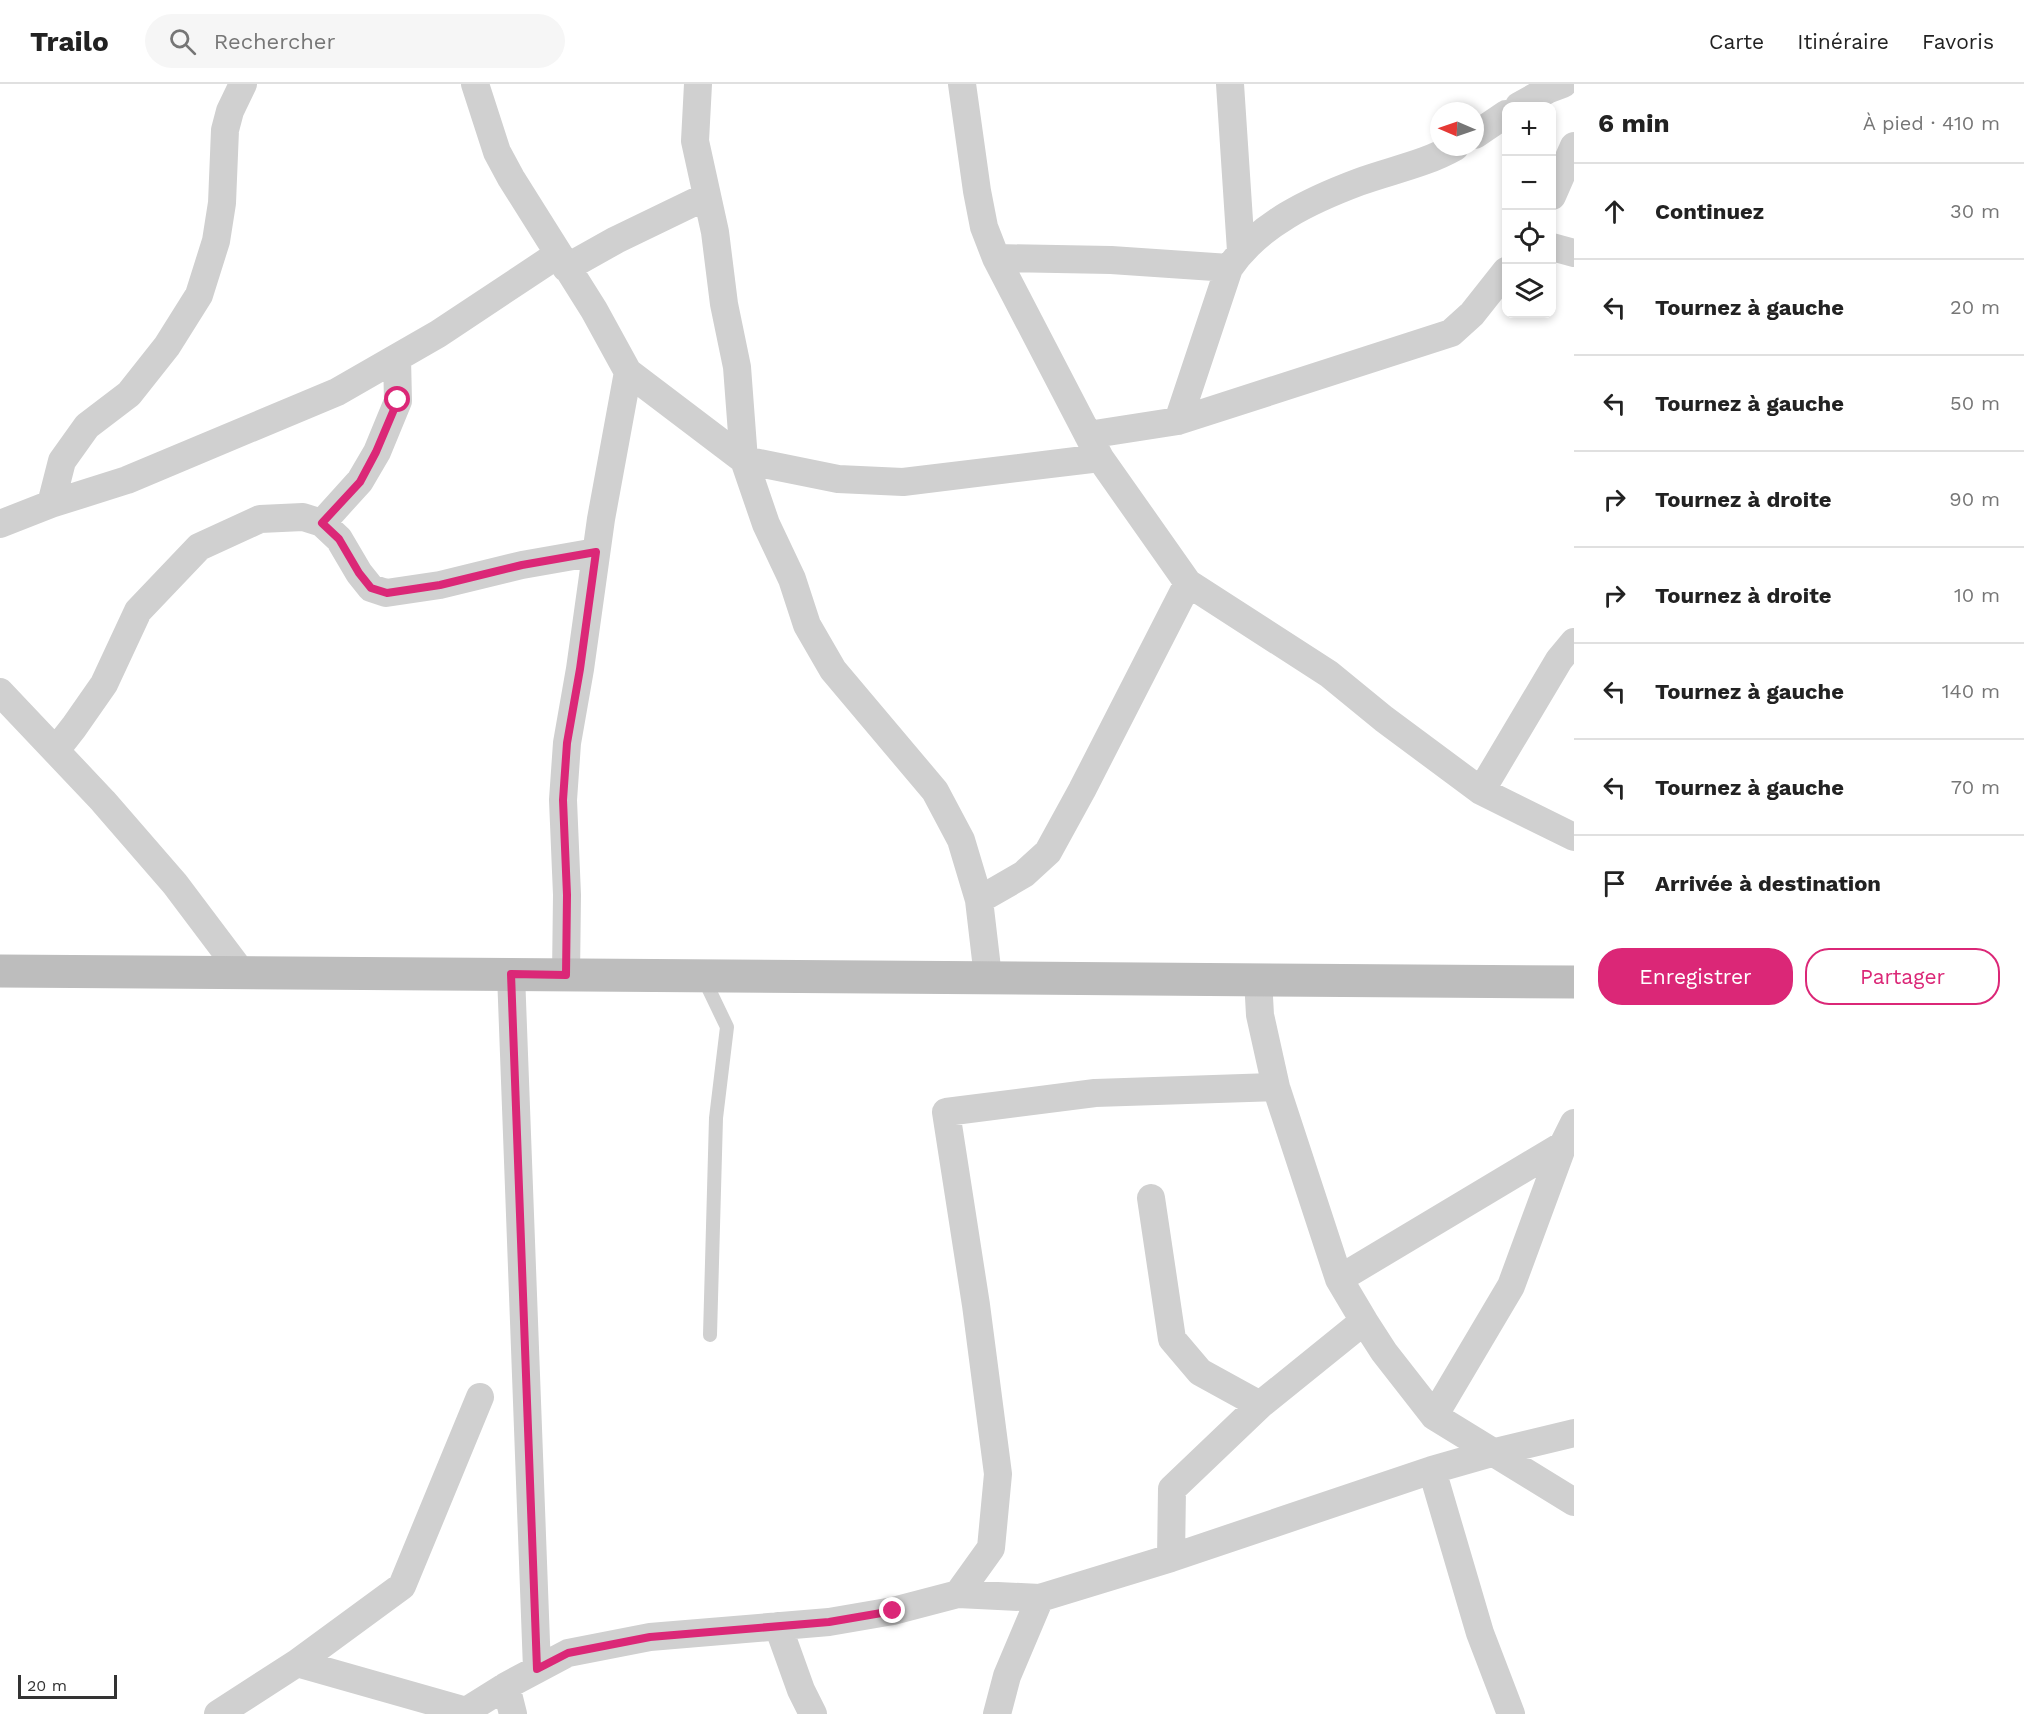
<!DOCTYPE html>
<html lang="fr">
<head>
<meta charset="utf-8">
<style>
  body { margin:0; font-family:"Work Sans",sans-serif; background:#f6f6f6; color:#222 }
  .controls { position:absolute; right:18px; top:18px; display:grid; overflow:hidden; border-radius:12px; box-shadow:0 3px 9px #0003 }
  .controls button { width:54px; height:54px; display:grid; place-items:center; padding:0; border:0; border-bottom:2px solid #e0e0e0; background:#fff; color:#222; font:30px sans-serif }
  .compass { position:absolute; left:1430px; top:18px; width:54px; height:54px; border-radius:50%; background:#fff; box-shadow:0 3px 9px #0003; rotate:272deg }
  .scale { position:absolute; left:18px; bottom:15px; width:99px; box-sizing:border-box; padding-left:6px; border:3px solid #333; border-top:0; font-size:16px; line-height:21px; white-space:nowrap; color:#333; -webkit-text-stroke:4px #fff; paint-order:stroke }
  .stop { position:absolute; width:18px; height:18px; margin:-14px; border:4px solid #db2777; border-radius:50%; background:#fff }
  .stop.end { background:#db2777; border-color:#fff; box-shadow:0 2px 6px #0008 }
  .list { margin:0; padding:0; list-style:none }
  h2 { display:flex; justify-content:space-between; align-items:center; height:78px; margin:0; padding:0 24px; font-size:26px }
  h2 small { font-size:20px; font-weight:400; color:#767676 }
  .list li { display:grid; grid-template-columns:39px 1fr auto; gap:18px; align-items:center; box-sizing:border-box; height:96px; padding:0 24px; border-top:2px solid #e0e0e0 }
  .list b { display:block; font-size:22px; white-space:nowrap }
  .list em { font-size:20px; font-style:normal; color:#767676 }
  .actions { display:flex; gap:12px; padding:18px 24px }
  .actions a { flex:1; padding:14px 0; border:2px solid #db2777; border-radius:24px; text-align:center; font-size:21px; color:#db2777 }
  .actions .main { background:#db2777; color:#fff }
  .icon { flex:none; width:33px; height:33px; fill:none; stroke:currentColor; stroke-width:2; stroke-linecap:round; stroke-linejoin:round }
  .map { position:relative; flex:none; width:1574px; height:1630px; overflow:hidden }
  header { display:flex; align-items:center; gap:36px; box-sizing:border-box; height:84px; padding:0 30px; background:#fff; border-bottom:2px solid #e0e0e0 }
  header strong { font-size:28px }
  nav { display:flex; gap:33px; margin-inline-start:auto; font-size:21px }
  .search { width:420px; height:54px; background:#f6f6f6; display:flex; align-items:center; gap:15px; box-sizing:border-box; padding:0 21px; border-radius:33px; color:#767676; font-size:22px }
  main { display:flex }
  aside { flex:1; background:#fff }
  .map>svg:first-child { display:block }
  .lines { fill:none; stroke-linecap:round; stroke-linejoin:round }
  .lane { stroke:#d0d0d0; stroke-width:14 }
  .street { stroke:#d0d0d0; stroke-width:28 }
  .secondary { stroke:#bdbdbd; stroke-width:33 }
  .route { stroke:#db2777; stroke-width:8 }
</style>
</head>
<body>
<header>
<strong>Trailo</strong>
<div class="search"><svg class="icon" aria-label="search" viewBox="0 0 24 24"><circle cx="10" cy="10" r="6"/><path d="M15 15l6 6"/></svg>Rechercher</div>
<nav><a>Carte</a><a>Itinéraire</a><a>Favoris</a></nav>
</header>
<main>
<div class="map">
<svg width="1574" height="1630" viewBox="0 0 1574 1630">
  <rect width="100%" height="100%" fill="#fff"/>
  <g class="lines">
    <path class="lane" d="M703,893L727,943L716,1034L710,1251"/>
    <path class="street" d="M475,0L497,68L511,94L594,226L628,288L744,376L766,440L792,495L807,541L833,586L935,707L961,756L979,816L988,893
      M698,0L695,57L715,148L724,220L737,283L744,376L838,395L903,398L1100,374
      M962,0L977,107L984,143L996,174L1100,374L1188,499L1329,590L1384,635L1481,707L1574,753
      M1230,0L1241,167
      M1519,22L1547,6L1563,0
      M1475,51L1506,30
      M1552,112L1574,62
      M1552,163L1574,169
      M996,174L1111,176L1229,184
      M566,184L616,156L707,112
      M1178,337L1229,184C1259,140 1311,116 1359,98C1392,86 1425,80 1455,63
      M1088,351L1178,337L1451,249L1472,230L1506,187
      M51,420L127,396L337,308L438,250L557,171
      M322,439L360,397L377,368L398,317L397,274
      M0,440L51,420L62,377L87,342L129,310L167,262L199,211L216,157L222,119L225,46L230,27L243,0
      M0,608L103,717L175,800L242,889
      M56,666L74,643L104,600L138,527L199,463L260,435L303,433L322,439L339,455L359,489L371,504L386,509L440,501L522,481L596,468
      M1481,707L1559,576L1574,558
      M979,816L1024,790L1048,768L1082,706L1188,499
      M511,890L537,1585
      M566,891L567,811L563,716L567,659L580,585L601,435L628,288
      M1258,895L1260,931L1276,1003L1339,1195L1364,1237L1384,1268L1434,1332L1574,1418
      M1151,1114L1172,1255L1200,1288L1260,1321
      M1339,1195L1563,1061
      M1434,1332L1511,1202L1563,1061L1574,1039
      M1432,1386L1480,1549L1511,1630
      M1171,1474L1172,1405L1260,1321L1364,1237
      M958,1510L991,1464L998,1390L976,1221L946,1028L1095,1009L1276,1003
      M778,1542L801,1606L813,1630
      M297,1579L402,1502L480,1313
      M506,1602L513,1630
      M218,1630L297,1579L466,1627L506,1602L568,1569L650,1553L829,1538L893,1527L958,1510L1040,1514L1171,1474L1432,1386L1495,1368L1574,1349
      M997,1630L1007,1592L1040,1514"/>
    <path class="secondary" d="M0,887L1574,898"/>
  </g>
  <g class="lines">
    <path class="route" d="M398,316L376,368L360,398L322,439L339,455L359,489L371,504L387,509L440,501L522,481L596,468L580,585L567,659L563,716L567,811L566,891L511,890L537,1585L568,1569L650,1553L829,1538L893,1527"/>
  </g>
</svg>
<div class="controls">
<button>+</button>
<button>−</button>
<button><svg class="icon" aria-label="locate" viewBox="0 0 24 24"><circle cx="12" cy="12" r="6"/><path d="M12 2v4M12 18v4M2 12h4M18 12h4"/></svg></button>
<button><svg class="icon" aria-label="layers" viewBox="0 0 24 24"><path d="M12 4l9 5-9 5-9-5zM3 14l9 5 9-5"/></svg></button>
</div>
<svg class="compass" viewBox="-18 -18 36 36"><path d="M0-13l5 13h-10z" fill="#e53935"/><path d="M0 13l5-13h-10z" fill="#767676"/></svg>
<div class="scale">20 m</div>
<div class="stop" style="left:398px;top:316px"></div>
<div class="stop end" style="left:893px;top:1527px"></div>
</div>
<aside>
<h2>6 min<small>À pied · 410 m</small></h2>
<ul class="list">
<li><svg class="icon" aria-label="ahead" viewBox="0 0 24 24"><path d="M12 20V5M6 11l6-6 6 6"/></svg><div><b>Continuez</b></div><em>30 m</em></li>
<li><svg class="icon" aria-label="left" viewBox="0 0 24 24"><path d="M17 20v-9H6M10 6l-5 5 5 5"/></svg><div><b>Tournez à gauche</b></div><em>20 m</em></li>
<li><svg class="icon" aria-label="left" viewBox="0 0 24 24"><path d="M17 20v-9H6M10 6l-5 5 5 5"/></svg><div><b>Tournez à gauche</b></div><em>50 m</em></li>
<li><svg class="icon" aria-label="right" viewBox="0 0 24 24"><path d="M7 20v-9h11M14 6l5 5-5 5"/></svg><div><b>Tournez à droite</b></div><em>90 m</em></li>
<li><svg class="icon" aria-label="right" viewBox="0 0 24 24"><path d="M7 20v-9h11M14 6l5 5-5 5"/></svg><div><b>Tournez à droite</b></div><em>10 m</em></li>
<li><svg class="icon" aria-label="left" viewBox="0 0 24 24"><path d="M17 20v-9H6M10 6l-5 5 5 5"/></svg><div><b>Tournez à gauche</b></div><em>140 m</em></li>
<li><svg class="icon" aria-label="left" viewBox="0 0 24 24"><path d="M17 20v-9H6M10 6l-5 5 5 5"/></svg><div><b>Tournez à gauche</b></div><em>70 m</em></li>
<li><svg class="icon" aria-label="arrive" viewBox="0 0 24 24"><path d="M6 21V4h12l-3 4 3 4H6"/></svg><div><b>Arrivée à destination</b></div></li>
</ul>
<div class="actions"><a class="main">Enregistrer</a><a>Partager</a></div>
</aside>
</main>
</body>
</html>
